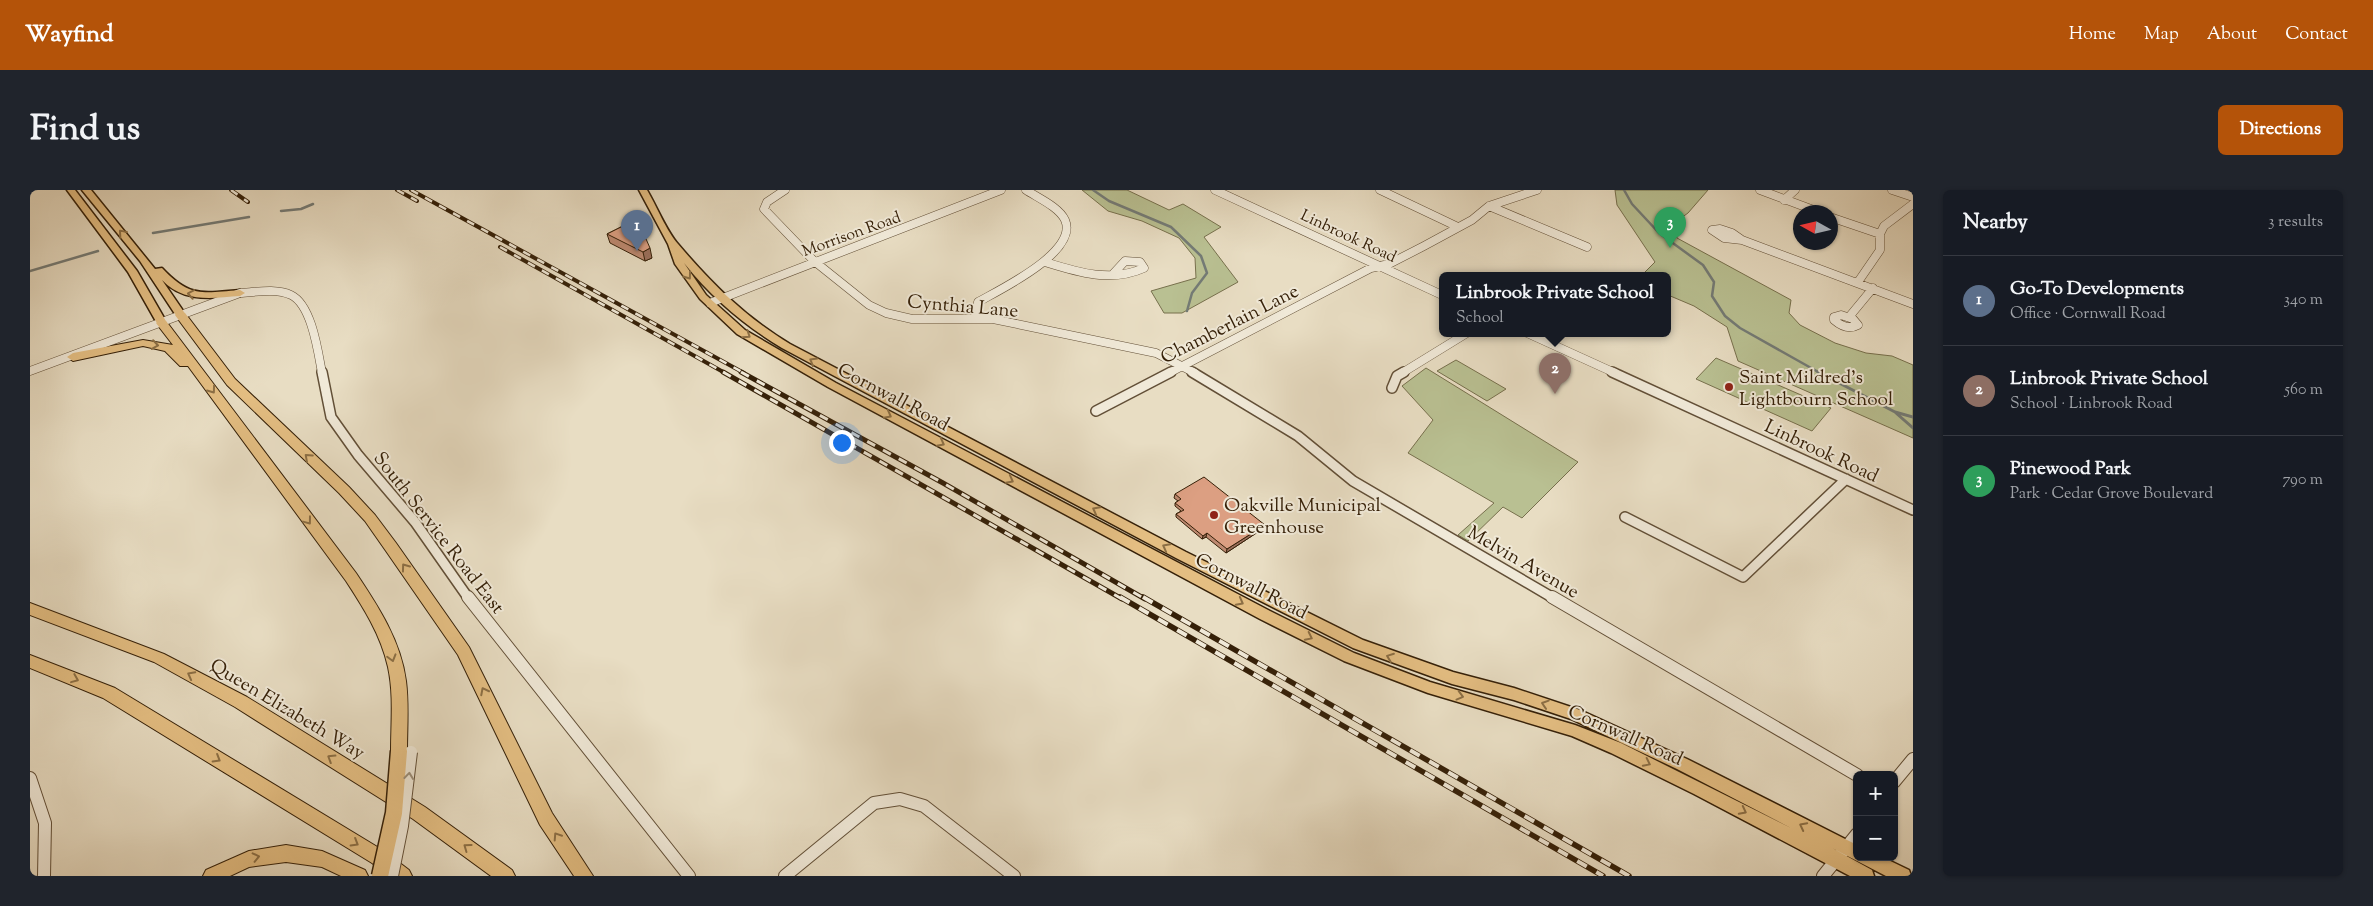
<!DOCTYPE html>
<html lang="en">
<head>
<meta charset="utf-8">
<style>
  body { margin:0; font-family:"Sorts Mill Goudy",serif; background:#20242c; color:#f1f3f6 }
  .controls { position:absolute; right:15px; bottom:15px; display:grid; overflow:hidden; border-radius:8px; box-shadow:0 1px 4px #0004 }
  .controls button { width:45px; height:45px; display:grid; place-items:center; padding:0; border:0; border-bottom:1px solid #363941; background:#171b24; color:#f1f3f6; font:25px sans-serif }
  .compass { position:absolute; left:1763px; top:15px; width:45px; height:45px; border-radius:50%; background:#171b24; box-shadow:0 1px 4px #0004; rotate:278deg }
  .you { position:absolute; left:811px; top:252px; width:18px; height:18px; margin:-12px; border:4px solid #fff; border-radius:50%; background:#1a73e8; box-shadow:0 0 0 8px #1a73e833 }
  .badge { display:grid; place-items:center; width:32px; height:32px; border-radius:50%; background:#b45309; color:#fff; font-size:16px; font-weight:700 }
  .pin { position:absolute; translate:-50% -41px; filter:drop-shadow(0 1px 2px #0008) }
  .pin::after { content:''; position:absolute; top:26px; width:18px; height:15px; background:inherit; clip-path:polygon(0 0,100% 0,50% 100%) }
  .popup { position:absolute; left:1409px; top:82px; width:232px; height:65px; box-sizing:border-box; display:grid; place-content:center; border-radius:8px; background:#171b24; filter:drop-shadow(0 1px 4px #0005); font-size:16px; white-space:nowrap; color:#9ea1a6 }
  .popup b { font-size:19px; color:#f1f3f6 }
  .popup::after { content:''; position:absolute; left:50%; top:100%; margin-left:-10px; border:10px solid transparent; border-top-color:#171b24 }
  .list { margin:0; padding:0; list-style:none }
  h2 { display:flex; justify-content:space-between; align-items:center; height:65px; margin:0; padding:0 20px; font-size:21px }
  h2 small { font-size:16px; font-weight:400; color:#9ea1a6 }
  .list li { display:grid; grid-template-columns:32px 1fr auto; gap:15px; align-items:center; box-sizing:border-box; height:90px; padding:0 20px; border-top:1px solid #363941 }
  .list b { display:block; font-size:19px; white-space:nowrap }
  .list p { margin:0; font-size:16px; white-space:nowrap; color:#9ea1a6 }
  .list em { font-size:16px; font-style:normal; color:#9ea1a6 }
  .map { position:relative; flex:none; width:1883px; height:686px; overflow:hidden; border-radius:8px }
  header { display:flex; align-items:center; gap:30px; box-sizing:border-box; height:70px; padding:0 25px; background:#b45309; color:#fff }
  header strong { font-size:24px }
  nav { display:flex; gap:28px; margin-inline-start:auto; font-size:18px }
  .intro { display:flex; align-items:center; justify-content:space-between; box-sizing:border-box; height:120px; padding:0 30px }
  h1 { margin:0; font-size:35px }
  .button { padding:12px 22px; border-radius:8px; background:#b45309; color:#fff; font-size:18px; font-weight:700 }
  main { display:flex; gap:30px; padding:0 30px }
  aside { flex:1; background:#171b24; border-radius:8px; box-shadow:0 1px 4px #0004 }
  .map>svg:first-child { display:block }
  .green { fill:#b9c092; stroke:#77704d }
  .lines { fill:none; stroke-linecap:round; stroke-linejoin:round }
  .stream-far1 { stroke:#747b76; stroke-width:2.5 }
  .stream { stroke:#747b76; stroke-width:3 }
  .minor-far2-casing { stroke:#624f37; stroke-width:9 }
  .minor-far1-casing { stroke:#624f37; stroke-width:12 }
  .minor-casing { stroke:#624f37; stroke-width:14 }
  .major-casing { stroke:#352008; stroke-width:3 }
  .highway-casing { stroke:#352008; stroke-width:2 }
  .minor-far2 { stroke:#f0e9d8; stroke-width:8 }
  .minor-far1 { stroke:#f0e9d8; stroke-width:9 }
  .minor { stroke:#f0e9d8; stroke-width:12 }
  .major { fill:#e4be82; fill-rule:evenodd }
  .highway { fill:#e4be82; fill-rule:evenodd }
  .rail-far2-casing { stroke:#352008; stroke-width:4 }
  .rail-far1-casing { stroke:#352008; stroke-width:5 }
  .rail-casing { stroke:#352008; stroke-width:5.5 }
  .rail-far2 { stroke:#f0e9d8; stroke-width:2.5; stroke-dasharray:8; stroke-linecap:butt }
  .rail-far1 { stroke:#f0e9d8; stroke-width:3; stroke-dasharray:9; stroke-linecap:butt }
  .rail { stroke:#f0e9d8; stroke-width:4; stroke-dasharray:11; stroke-linecap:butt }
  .minor-bridge-casing { stroke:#624f37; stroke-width:14; stroke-linecap:butt }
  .highway-bridge-casing { stroke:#352008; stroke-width:19; stroke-linecap:butt }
  .minor-bridge { stroke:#f0e9d8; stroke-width:12 }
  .highway-bridge { stroke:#e4be82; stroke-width:16 }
  .wall { fill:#bd8970; stroke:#352008 }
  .shaded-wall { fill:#9a6f5b; stroke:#352008 }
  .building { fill:#dc9f82; stroke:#352008 }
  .oneway { stroke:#8c6f45 }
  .oneway2 { stroke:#9c8f7a }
  .poi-dot { fill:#8f2418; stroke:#f0e9d8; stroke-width:2 }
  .labels { text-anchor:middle; stroke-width:4; stroke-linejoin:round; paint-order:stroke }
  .far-street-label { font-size:16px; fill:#352008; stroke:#f0e9d8 }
  .street-label { font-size:19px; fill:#352008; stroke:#f0e9d8 }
  .poi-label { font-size:19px; fill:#352008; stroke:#f0e9d8; text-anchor:start }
</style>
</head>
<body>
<header>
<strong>Wayfind</strong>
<nav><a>Home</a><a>Map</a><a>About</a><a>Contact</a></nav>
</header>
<div class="intro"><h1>Find us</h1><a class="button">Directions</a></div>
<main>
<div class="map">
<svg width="1883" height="686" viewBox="0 0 1883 686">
  <rect width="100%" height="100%" fill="#e8ddc3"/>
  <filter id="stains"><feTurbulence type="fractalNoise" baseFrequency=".004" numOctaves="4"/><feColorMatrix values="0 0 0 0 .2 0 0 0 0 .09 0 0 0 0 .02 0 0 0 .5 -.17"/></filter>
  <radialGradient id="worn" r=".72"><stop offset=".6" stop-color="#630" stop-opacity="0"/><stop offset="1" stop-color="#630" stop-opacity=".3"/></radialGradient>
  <path class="green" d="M1052,0H1097L1139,20L1153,14L1191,37L1174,47L1208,92L1152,123H1134L1121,101L1166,88L1165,68L1149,48L1112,31L1078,21Z
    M1585,0H1678L1658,23L1644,33L1647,48L1761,110L1759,123L1770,135L1805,153L1836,163L1862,166L1883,175V248L1708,171L1697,137L1664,116L1638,105V85H1612L1625,72L1587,15Z
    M1686,168L1801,218L1782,241L1666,189Z
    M1426,170L1476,199L1457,211L1407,181Z
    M1396,178L1548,272L1492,328L1473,317L1438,351L1428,345L1464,313L1378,263L1403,230L1372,196Z"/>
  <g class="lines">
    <path class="stream-far1" d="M1063,0L1079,11L1141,37L1171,66L1177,83L1162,103L1157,121
      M1594,0L1602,14L1629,43L1673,75L1684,92L1682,106L1695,126L1710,138L1790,183
      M251,21L271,19L283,14
      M123,43L219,27
      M0,81L68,61"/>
    <path class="stream" d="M1788,182L1865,222L1883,227
      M1866,223L1883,238"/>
    <defs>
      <path id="minor-far2" d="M755,0L737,12L734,19L784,71L839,115L856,123L882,129H963L1126,163L1165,183
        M1185,0L1412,105
        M1350,0L1428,37
        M1730,0L1789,22
        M1862,0L1883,7
        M1754,10L1765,0
        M1459,16L1557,57
        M1800,27L1850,44
        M1690,39L1702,43L1712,50L1694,48L1682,40Z
        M1712,50L1883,114
        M1015,72C1047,82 1081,93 1114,78L1110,72L1095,71L1083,84
        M1828,92L1850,60V44L1854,36L1883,14
        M680,113L971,0
        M1811,125L1823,129L1828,135C1819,140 1811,136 1804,130V127Z
        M1819,127L1843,98
        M946,129L948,112C969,100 1049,62 1035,30C1029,17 1008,8 996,0
        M1497,143L1585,183
        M0,181L210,103C226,102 246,98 261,105C282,115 288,162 292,183
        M1139,183L1341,78L1359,74L1394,56L1442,30L1459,16L1507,0
        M1372,183L1437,143"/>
      <path id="minor-far1" d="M292,182L301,227L328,265L385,332L439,409
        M1162,182L1268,246L1323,291L1525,409
        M1582,182L1883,320
        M1362,198L1367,186L1374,182
        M1066,221L1141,182
        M1595,327L1713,387L1816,289"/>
      <path id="minor" d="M438,407L659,686
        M1522,407L1827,585
        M0,588L15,633L14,686
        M1864,592L1883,569
        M755,686L844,613L870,609L894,616L984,686
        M1793,686L1827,644"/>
      <path id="major" d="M37,0H45L107,81L137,133L136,135H128L98,82Z
        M52,0H61L125,79L132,78C160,108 172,103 210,100L215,103L210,106C181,108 154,113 132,90L156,125L151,128L147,127L110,71Z
        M609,0H617C626,15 637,42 648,54C681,93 715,127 760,154L1156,362L1333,450L1423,482L1484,498L1550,520L1657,569L1827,655V667H1852L1879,680L1881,686H1856L1802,658L1842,680L1844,686H1820L1664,604L1581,563L1542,546L1398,503L1314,471L1230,429L798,197L707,144L670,109L645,74L638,54ZM654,73C682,108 714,135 752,158L1146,368L1323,458L1422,494L1484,510L1541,529L1647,579L1761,638L1591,553L1545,535L1400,492L1324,463L1240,421L806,193L715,140L676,105Z"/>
      <path id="highway" d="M151,122L155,123L205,189L319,297L345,325L366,353L439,457L522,623L563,686H544L510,635L428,465L356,361L335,331L309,303L197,195L145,125Z
        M132,130L136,131L326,383C348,416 371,451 376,491C379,514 377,538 377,561L375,566L369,568L363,566L361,561C361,533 364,504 358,477C351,445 333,417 316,391L158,176H150L135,161L113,156L43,171L37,167L43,163L113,150L143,155L126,133Z
        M0,413L134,464L217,507L395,617L482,680L485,686H461L383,629L205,517L124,472L0,425Z
        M0,465L85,498L354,661L379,680L382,686H359L342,673L73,508L0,478Z
        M256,655L292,661L335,680L338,686H311L292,677L256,672L219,677L200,686H173L176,680L219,661Z"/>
    </defs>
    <use href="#minor-far2" class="minor-far2-casing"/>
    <use href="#minor-far1" class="minor-far1-casing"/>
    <use href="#minor" class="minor-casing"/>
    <use href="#major" class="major-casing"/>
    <use href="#highway" class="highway-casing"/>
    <use href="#minor-far2" class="minor-far2"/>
    <use href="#minor-far1" class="minor-far1"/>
    <use href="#minor" class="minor"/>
    <use href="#major" class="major"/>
    <use href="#highway" class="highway"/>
    <defs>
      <path id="rail-far2" d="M201,0L218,12
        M367,0L387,11
        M381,0L714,183
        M470,57L695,183"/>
      <path id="rail-far1" d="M693,182L1092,409
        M711,182L913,293L1115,409"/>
      <path id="rail" d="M1090,407L1573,686
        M1113,407L1599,686"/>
    </defs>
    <use href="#rail-far2" class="rail-far2-casing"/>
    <use href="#rail-far1" class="rail-far1-casing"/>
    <use href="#rail" class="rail-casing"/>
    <use href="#rail-far2" class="rail-far2"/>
    <use href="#rail-far1" class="rail-far1"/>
    <use href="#rail" class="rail"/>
    <defs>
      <path id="minor-bridge" d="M362,686L372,636L381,562"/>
      <path id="highway-bridge" d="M350,686L364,623L369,561"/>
    </defs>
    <use href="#minor-bridge" class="minor-bridge-casing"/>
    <use href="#highway-bridge" class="highway-bridge-casing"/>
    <use href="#minor-bridge" class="minor-bridge"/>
    <use href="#highway-bridge" class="highway-bridge"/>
  </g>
  <path class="wall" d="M591,37L622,68L615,71L580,53L577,44Z
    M1145,304L1235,335L1234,338L1196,363L1176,347L1172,349L1146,327V324L1151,321L1145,316V313L1148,311L1144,308Z"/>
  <path class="shaded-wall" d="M620,58L622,68L615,71L613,62Z
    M1235,335L1234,338L1196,363L1197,359Z
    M1177,343L1176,347L1172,349L1173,346Z"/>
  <path class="building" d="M609,33L620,58L613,62L577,44L591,37Z
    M1174,287L1235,335L1197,359L1177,343L1173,346L1146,324L1154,320L1145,313L1151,309L1145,304Z"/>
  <defs><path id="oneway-chevron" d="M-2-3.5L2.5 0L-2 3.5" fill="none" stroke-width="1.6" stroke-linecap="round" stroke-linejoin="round" transform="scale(1.25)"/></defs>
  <g class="oneway">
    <use href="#oneway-chevron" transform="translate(92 43) rotate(-131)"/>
    <use href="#oneway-chevron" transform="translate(658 86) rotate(54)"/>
    <use href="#oneway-chevron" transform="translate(161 104) rotate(-170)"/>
    <use href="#oneway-chevron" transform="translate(717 145) rotate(33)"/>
    <use href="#oneway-chevron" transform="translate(125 155) rotate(8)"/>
    <use href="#oneway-chevron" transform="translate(783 171) rotate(-150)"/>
    <use href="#oneway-chevron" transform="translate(182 200) rotate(54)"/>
    <use href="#oneway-chevron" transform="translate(858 225) rotate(28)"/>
    <use href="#oneway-chevron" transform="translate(911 253) rotate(28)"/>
    <use href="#oneway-chevron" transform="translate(278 267) rotate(-138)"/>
    <use href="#oneway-chevron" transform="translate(980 290) rotate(28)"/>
    <use href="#oneway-chevron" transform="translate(1066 320) rotate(-152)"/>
    <use href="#oneway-chevron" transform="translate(278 331) rotate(53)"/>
    <use href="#oneway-chevron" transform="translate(1136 357) rotate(-152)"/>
    <use href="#oneway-chevron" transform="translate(375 377) rotate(-126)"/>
    <use href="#oneway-chevron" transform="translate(1210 412) rotate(28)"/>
    <use href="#oneway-chevron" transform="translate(1279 447) rotate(26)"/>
    <use href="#oneway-chevron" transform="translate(1360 467) rotate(-159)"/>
    <use href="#oneway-chevron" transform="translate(362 468) rotate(74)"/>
    <use href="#oneway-chevron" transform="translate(161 485) rotate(-152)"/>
    <use href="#oneway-chevron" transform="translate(45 489) rotate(22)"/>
    <use href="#oneway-chevron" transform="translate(454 501) rotate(-117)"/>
    <use href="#oneway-chevron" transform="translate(1430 506) rotate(15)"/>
    <use href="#oneway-chevron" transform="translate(1515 514) rotate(-162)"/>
    <use href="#oneway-chevron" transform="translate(301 568) rotate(-148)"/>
    <use href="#oneway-chevron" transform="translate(187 569) rotate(31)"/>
    <use href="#oneway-chevron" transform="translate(1617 573) rotate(26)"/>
    <use href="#oneway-chevron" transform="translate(1713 621) rotate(27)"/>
    <use href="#oneway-chevron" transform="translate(1773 636) rotate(-153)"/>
    <use href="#oneway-chevron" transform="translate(527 646) rotate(-123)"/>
    <use href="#oneway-chevron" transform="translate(325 653) rotate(31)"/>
    <use href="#oneway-chevron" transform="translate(437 657) rotate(-144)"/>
    <use href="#oneway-chevron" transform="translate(226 667) rotate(-13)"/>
  </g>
  <use class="oneway2" href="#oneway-chevron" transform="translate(379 586) rotate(-84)"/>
  <g class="poi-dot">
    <circle cx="1699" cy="197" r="5"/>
    <circle cx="1184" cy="325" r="5"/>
  </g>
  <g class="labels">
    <g class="far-street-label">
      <text transform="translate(821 43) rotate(-20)" y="6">Morrison Road</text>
      <text transform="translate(1319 45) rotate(25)" y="6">Linbrook Road</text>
    </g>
    <g class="street-label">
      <text transform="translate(933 115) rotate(5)" y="7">Cynthia Lane</text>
      <text transform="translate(1199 133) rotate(-27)" y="7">Chamberlain Lane</text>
      <text transform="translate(864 206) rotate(28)" y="7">Cornwall Road</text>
      <text transform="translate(1792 260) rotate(25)" y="7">Linbrook Road</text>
      <text transform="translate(410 342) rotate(52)" y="7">South Service Road East</text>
      <text transform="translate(1494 371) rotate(30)" y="7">Melvin Avenue</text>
      <text transform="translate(1222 395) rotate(27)" y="7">Cornwall Road</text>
      <text transform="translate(258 518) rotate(31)" y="7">Queen Elizabeth Way</text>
      <text transform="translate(1596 544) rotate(24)" y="7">Cornwall Road</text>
    </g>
    <g class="poi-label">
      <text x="1709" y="193">Saint Mildred's<tspan x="1709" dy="22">Lightbourn School</tspan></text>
      <text x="1194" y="321">Oakville Municipal<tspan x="1194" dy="22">Greenhouse</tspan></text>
    </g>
  </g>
  <rect width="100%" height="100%" filter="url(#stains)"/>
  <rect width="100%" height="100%" fill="url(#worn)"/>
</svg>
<div class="controls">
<button>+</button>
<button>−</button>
</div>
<svg class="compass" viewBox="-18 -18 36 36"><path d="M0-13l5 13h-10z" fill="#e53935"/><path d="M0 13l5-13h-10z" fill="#9ea1a6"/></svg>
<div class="you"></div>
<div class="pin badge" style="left:607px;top:61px;background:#5c6f8a">1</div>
<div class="pin badge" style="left:1525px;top:204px;background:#8d6e63">2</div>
<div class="popup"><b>Linbrook Private School</b>School</div>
<div class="pin badge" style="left:1640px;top:58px;background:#2e9e5b">3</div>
</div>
<aside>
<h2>Nearby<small>3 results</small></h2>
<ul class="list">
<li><span class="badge" style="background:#5c6f8a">1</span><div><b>Go-To Developments</b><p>Office · Cornwall Road</p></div><em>340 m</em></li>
<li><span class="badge" style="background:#8d6e63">2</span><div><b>Linbrook Private School</b><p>School · Linbrook Road</p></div><em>560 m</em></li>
<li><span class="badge" style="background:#2e9e5b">3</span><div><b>Pinewood Park</b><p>Park · Cedar Grove Boulevard</p></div><em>790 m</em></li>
</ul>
</aside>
</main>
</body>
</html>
